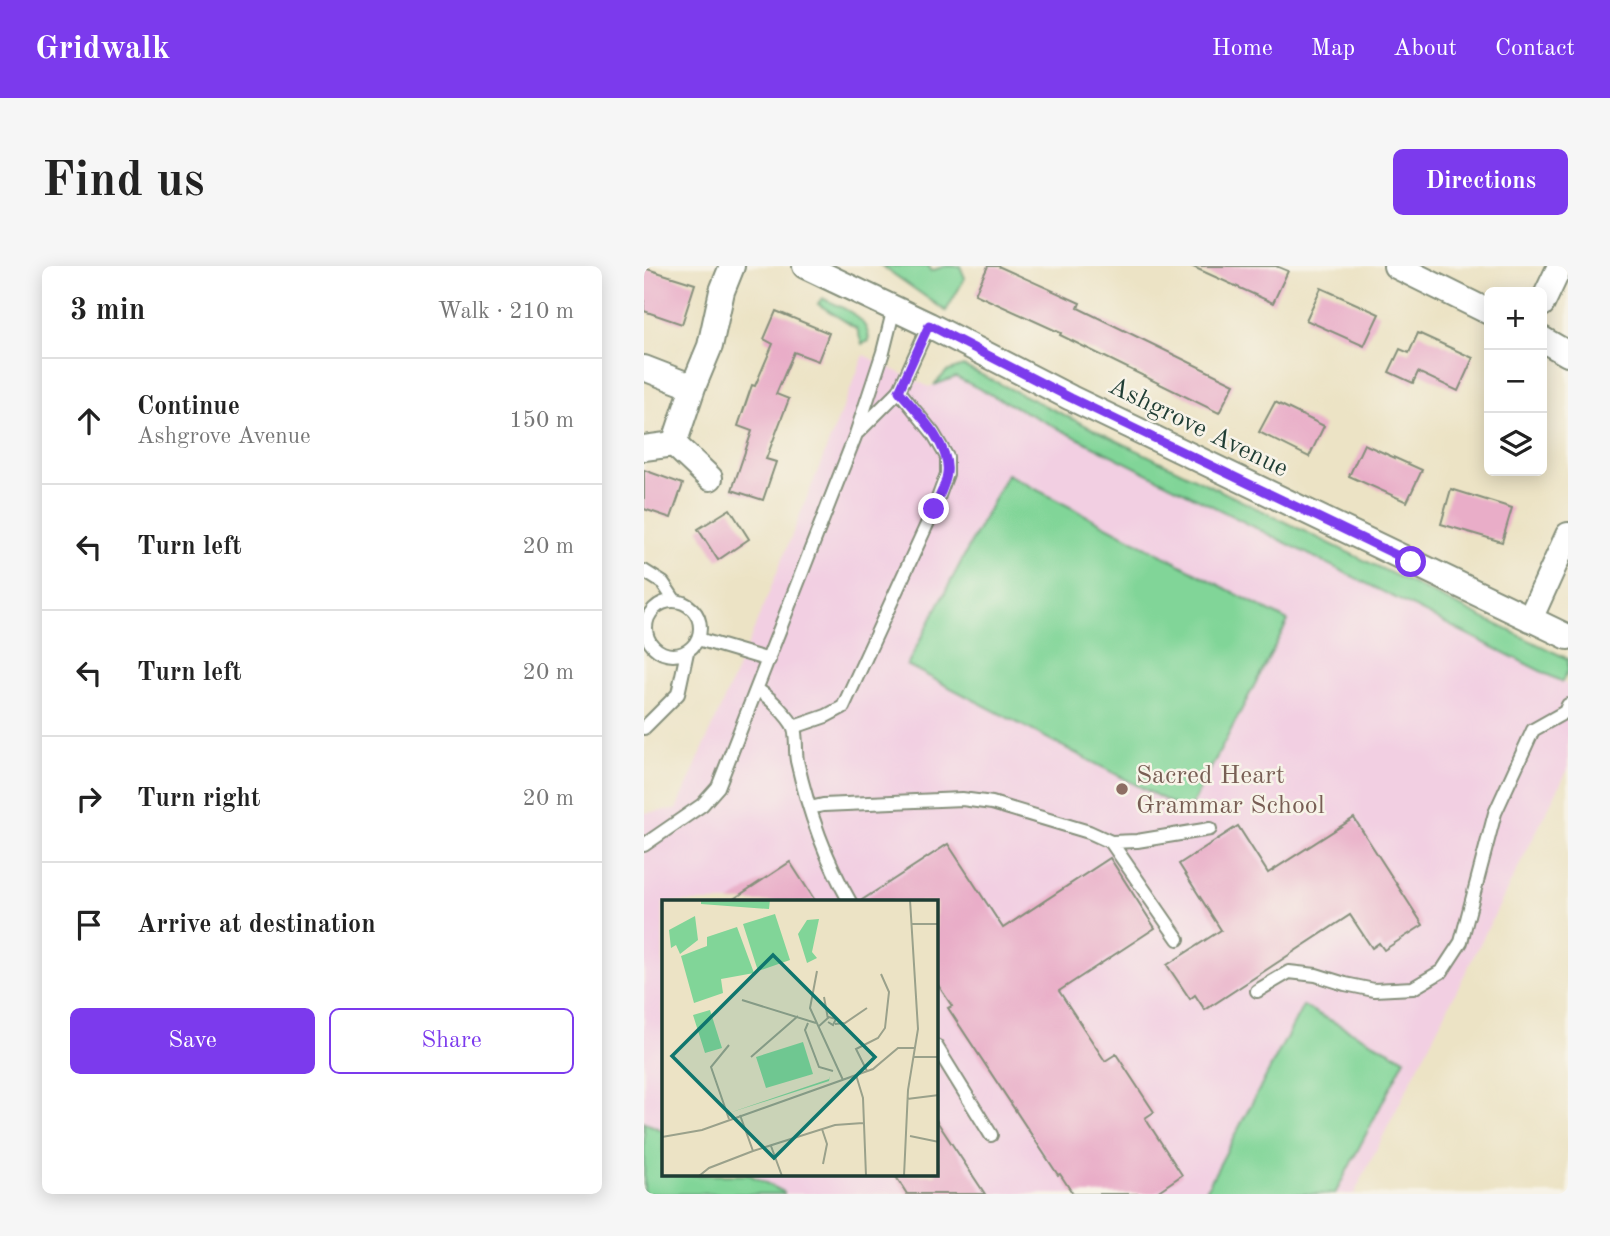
<!DOCTYPE html>
<html lang="en">
<head>
<meta charset="utf-8">
<style>
  body { margin:0; font-family:"Old Standard TT",serif; background:#f6f6f6; color:#222 }
  .controls { position:absolute; right:21px; top:21px; display:grid; overflow:hidden; border-radius:10px; box-shadow:0 4px 18px #0003 }
  .controls button { width:63px; height:63px; display:grid; place-items:center; padding:0; border:0; border-bottom:2px solid #e0e0e0; background:#fff; color:#222; font:35px sans-serif }
  .stop { position:absolute; width:21px; height:21px; margin:-16px; border:5px solid #7c3aed; border-radius:50%; background:#fff }
  .stop.end { background:#7c3aed; border-color:#fff; box-shadow:0 2px 7px #0008 }
  .list { margin:0; padding:0; list-style:none }
  h2 { display:flex; justify-content:space-between; align-items:center; height:91px; margin:0; padding:0 28px; font-size:30px }
  h2 small { font-size:23px; font-weight:400; color:#767676 }
  .list li { display:grid; grid-template-columns:46px 1fr auto; gap:21px; align-items:center; box-sizing:border-box; height:126px; padding:0 28px; border-top:2px solid #e0e0e0 }
  .list b { display:block; font-size:26px; white-space:nowrap }
  .list p { margin:0; font-size:23px; white-space:nowrap; color:#767676 }
  .list em { font-size:23px; font-style:normal; color:#767676 }
  .actions { display:flex; gap:14px; padding:21px 28px }
  .actions a { flex:1; padding:16px 0; border:2px solid #7c3aed; border-radius:10px; text-align:center; font-size:24px; color:#7c3aed }
  .actions .main { background:#7c3aed; color:#fff }
  .icon { flex:none; width:38px; height:38px; fill:none; stroke:currentColor; stroke-width:2; stroke-linecap:round; stroke-linejoin:round }
  .map { position:relative; flex:none; width:924px; height:928px; overflow:hidden; border-radius:10px }
  header { display:flex; align-items:center; gap:42px; box-sizing:border-box; height:98px; padding:0 35px; background:#7c3aed; color:#fff }
  header strong { font-size:33px }
  nav { display:flex; gap:38px; margin-inline-start:auto; font-size:24px }
  .intro { display:flex; align-items:center; justify-content:space-between; box-sizing:border-box; height:168px; padding:0 42px }
  h1 { margin:0; font-size:49px }
  .button { padding:18px 32px; border-radius:10px; background:#7c3aed; color:#fff; font-size:24px; font-weight:700 }
  main { display:flex; gap:42px; padding:0 42px }
  aside { flex:1; background:#fff; border-radius:10px; box-shadow:0 4px 18px #0003 }
  .map>svg:first-child { display:block }
  .built { fill:#f2cfe2; fill-rule:evenodd }
  .green { fill:#81d598; stroke:#508966; stroke-width:2 }
  .building { fill:#e9adc8 }
  .lines { fill:none; stroke-linecap:round; stroke-linejoin:round }
  .service-casing { stroke:#86907c; stroke-width:16 }
  .minor-casing { stroke:#86907c; stroke-width:28 }
  .service { stroke:#fff; stroke-width:12 }
  .minor { stroke:#fff; stroke-width:24 }
  .route { stroke:#7c3aed; stroke-width:9 }
  .education-dot { fill:#8d6e63; stroke:#f7f3e8; stroke-width:2.5 }
  .labels { text-anchor:middle; stroke-width:5; stroke-linejoin:round; paint-order:stroke }
  .street-label { font-size:26px; fill:#1f3d34; stroke:#f7f3e8 }
  .education-label { font-size:26px; fill:#785e54; stroke:#f7f3e8; text-anchor:start }
  .inset-road { fill:none; stroke:#9aa18b; stroke-width:2 }
  .view { fill:#0f766e; fill-opacity:0.15; stroke:#0f766e; stroke-width:3.5 }
  .inset-edge { fill:none; stroke:#1f3d34; stroke-width:3.5 }
</style>
</head>
<body>
<header>
<strong>Gridwalk</strong>
<nav><a>Home</a><a>Map</a><a>About</a><a>Contact</a></nav>
</header>
<div class="intro"><h1>Find us</h1><a class="button">Directions</a></div>
<main>
<aside>
<h2>3 min<small>Walk · 210 m</small></h2>
<ul class="list">
<li><svg class="icon" aria-label="ahead" viewBox="0 0 24 24"><path d="M12 20V5M6 11l6-6 6 6"/></svg><div><b>Continue</b><p>Ashgrove Avenue</p></div><em>150 m</em></li>
<li><svg class="icon" aria-label="left" viewBox="0 0 24 24"><path d="M17 20v-9H6M10 6l-5 5 5 5"/></svg><div><b>Turn left</b></div><em>20 m</em></li>
<li><svg class="icon" aria-label="left" viewBox="0 0 24 24"><path d="M17 20v-9H6M10 6l-5 5 5 5"/></svg><div><b>Turn left</b></div><em>20 m</em></li>
<li><svg class="icon" aria-label="right" viewBox="0 0 24 24"><path d="M7 20v-9h11M14 6l5 5-5 5"/></svg><div><b>Turn right</b></div><em>20 m</em></li>
<li><svg class="icon" aria-label="arrive" viewBox="0 0 24 24"><path d="M6 21V4h12l-3 4 3 4H6"/></svg><div><b>Arrive at destination</b></div></li>
</ul>
<div class="actions"><a class="main">Save</a><a>Share</a></div>
</aside>
<div class="map">
<svg width="924" height="928" viewBox="0 0 924 928">
  <rect width="100%" height="100%" fill="#f7f3e8"/>
  <filter id="ink" filterUnits="userSpaceOnUse"><feTurbulence type="fractalNoise" baseFrequency=".0143" numOctaves="2"/><feDisplacementMap in="SourceGraphic" scale="14" xChannelSelector="R" yChannelSelector="G"/><feConvolveMatrix kernelMatrix="1 2 1 2 8 2 1 2 1" color-interpolation-filters="sRGB"/></filter>
  <filter id="wash" filterUnits="userSpaceOnUse"><feTurbulence type="fractalNoise" baseFrequency=".00686" numOctaves="4" result="noise"/><feDisplacementMap in="SourceGraphic" scale="28" xChannelSelector="R" yChannelSelector="G"/><feGaussianBlur stdDeviation="1.57" result="paint"/><feColorMatrix in="noise" values="0 0 0 0 0 0 0 0 0 0 0 0 0 0 0 0 0 1.4 0 .05"/><feComposite in="paint" operator="in"/></filter>
  <g filter="url(#wash)">
    <rect width="100%" height="100%" fill="#ece3c5"/>
    <path class="built" d="M220,89L285,121L312,110L924,419V503L710,928H0V547L33,543L110,364ZM19,636H292V909H19Z"/>
    <path class="green" d="M238,0H285L287,5L301,0H316L321,12L302,45Z
      M178,32C197,41 225,50 225,75L218,78L213,63L174,38Z
      M319,100L924,393V405L918,416L312,111L290,119L302,106Z
      M363,208L644,355L544,546L263,399Z
      M659,740L761,793L691,928H560Z
      M0,856L19,865V909H106L140,926V928H0Z"/>
    <g id="blocks">
      <path class="building" d="M344,0H354L436,37L434,42L590,118L575,147L416,69L417,67L331,28Z
        M547,0H632L644,5L629,37Z
        M0,2L51,18L38,58L0,45Z
        M677,22L735,48L720,80L662,54Z
        M132,45L185,67L174,95L150,86L132,128L145,133L122,193L132,196L119,234L88,224L108,165L94,160L108,119L111,120L129,78L120,73Z
        M774,67L829,92L814,125L774,106L769,117L745,106L756,83L765,87Z
        M631,136L680,160L665,191L615,166Z
        M720,178L778,204L763,236L705,210Z
        M0,204L39,218L27,252L0,243Z
        M807,223L868,242L858,276L797,258Z
        M86,243L105,273L74,294L54,263Z
        M710,552L779,659L740,684L735,677L728,682L706,649L561,744L551,729L546,733L523,699L577,664L535,598L594,560L624,607Z
        M304,578L359,662L466,592L511,662L415,725L461,795L472,788L510,846L501,852L538,909L510,928H429L416,908L414,909L304,742L308,740L292,716V636H215Z
        M146,596L172,636H85Z
        M292,854L341,928H263L251,909H292Z"/>
    </g>
  </g>
  <g filter="url(#ink)">
    <use href="#blocks" fill-opacity="0" stroke="#86907c" stroke-width="2"/>
    <g class="lines">
      <defs>
        <path id="service" d="M214,166L255,125L285,59
          M0,305L19,317L31,335
          M2 362a27 27 0 1 1 54 0a27 27 0 1 1-54 0Z
          M54,373L125,394
          M113,424C123,428 146,452 150,462C153,472 151,484 153,495C164,544 181,592 206,636
          M150,461L182,450L199,441L290,243L303,208V191L289,167L255,125
          M0,462L34,428L43,386
          M166,542L179,539L318,533L348,537L445,566L467,576L493,575L566,563
          M467,576L534,673
          M0,579L58,539L74,521L212,168L239,86L250,42
          M613,725L645,706L672,709L701,718L730,724L769,722L798,705L817,676L851,547L889,464L921,446L924,439
          M292,780L347,869"/>
        <path id="minor" d="M161,0L285,59L427,132L924,371
          M752,0L845,46
          M898,38L916,0
          M898,73L924,88
          M0,102L49,121L66,80L78,25L88,0
          M30,178L49,121
          M0,182L30,178L66,212
          M886,353L924,269"/>
      </defs>
      <use href="#service" class="service-casing"/>
      <use href="#minor" class="minor-casing"/>
      <use href="#service" class="service"/>
      <use href="#minor" class="minor"/>
    </g>
  </g>
  <g class="lines" filter="url(#ink)">
    <path class="route" d="M290,243C294,232 302,219 303,207C307,179 272,145 255,125L285,59L427,132L767,296"/>
  </g>
  <circle class="education-dot" cx="478" cy="523" r="7"/>
  <g class="labels">
    <g class="street-label">
      <text transform="translate(555 160) rotate(26)" y="9">Ashgrove Avenue</text>
    </g>
    <g class="education-label">
      <text x="492" y="517">Sacred Heart<tspan x="492" dy="30">Grammar School</tspan></text>
    </g>
  </g>
  <g transform="translate(18 634)">
    <rect width="276" height="276" fill="#ece3c5"/>
    <path d="M39,0H108L107,9L39,4ZM113,14L128,60L96,71L81,24ZM33,16L36,40L18,54L14,45L9,48L7,30ZM157,19L150,52L155,58L145,63L136,34L145,20ZM75,27L92,73L59,79L61,93L32,103L19,56L45,46V37ZM48,110L60,148L43,153L31,115ZM141,142L151,174L104,188L94,157ZM168,176L167,181L67,213L167,179Z" fill="#81d598"/>
    <path class="inset-road" d="M250,24H277M155,71L148,108L181,180M162,97L166,119M80,100L154,123M146,123L143,130L157,167L171,171M173,124L183,123L205,108M156,127L167,117L174,119L171,125L166,122M67,145L49,167L67,219M89,157L136,116M251,157H277M205,171L194,149L216,138L223,128L227,92L219,74M194,175L201,198L204,276M245,199L277,195M78,215L91,251M160,229L165,244L161,264M248,236L277,242M0,237L40,230L211,169L236,148H253M109,246L120,276M37,276L47,268L91,251L173,225L201,223M242,276L246,190L256,129L248,0"/>
    <path class="view" d="M111,55L213,157L112,258L10,156Z"/>
    <rect width="276" height="276" class="inset-edge"/>
  </g>
</svg>
<div class="controls">
<button>+</button>
<button>−</button>
<button><svg class="icon" aria-label="layers" viewBox="0 0 24 24"><path d="M12 4l9 5-9 5-9-5zM3 14l9 5 9-5"/></svg></button>
</div>
<div class="stop" style="left:767px;top:296px"></div>
<div class="stop end" style="left:290px;top:243px"></div>
</div>
</main>
</body>
</html>
